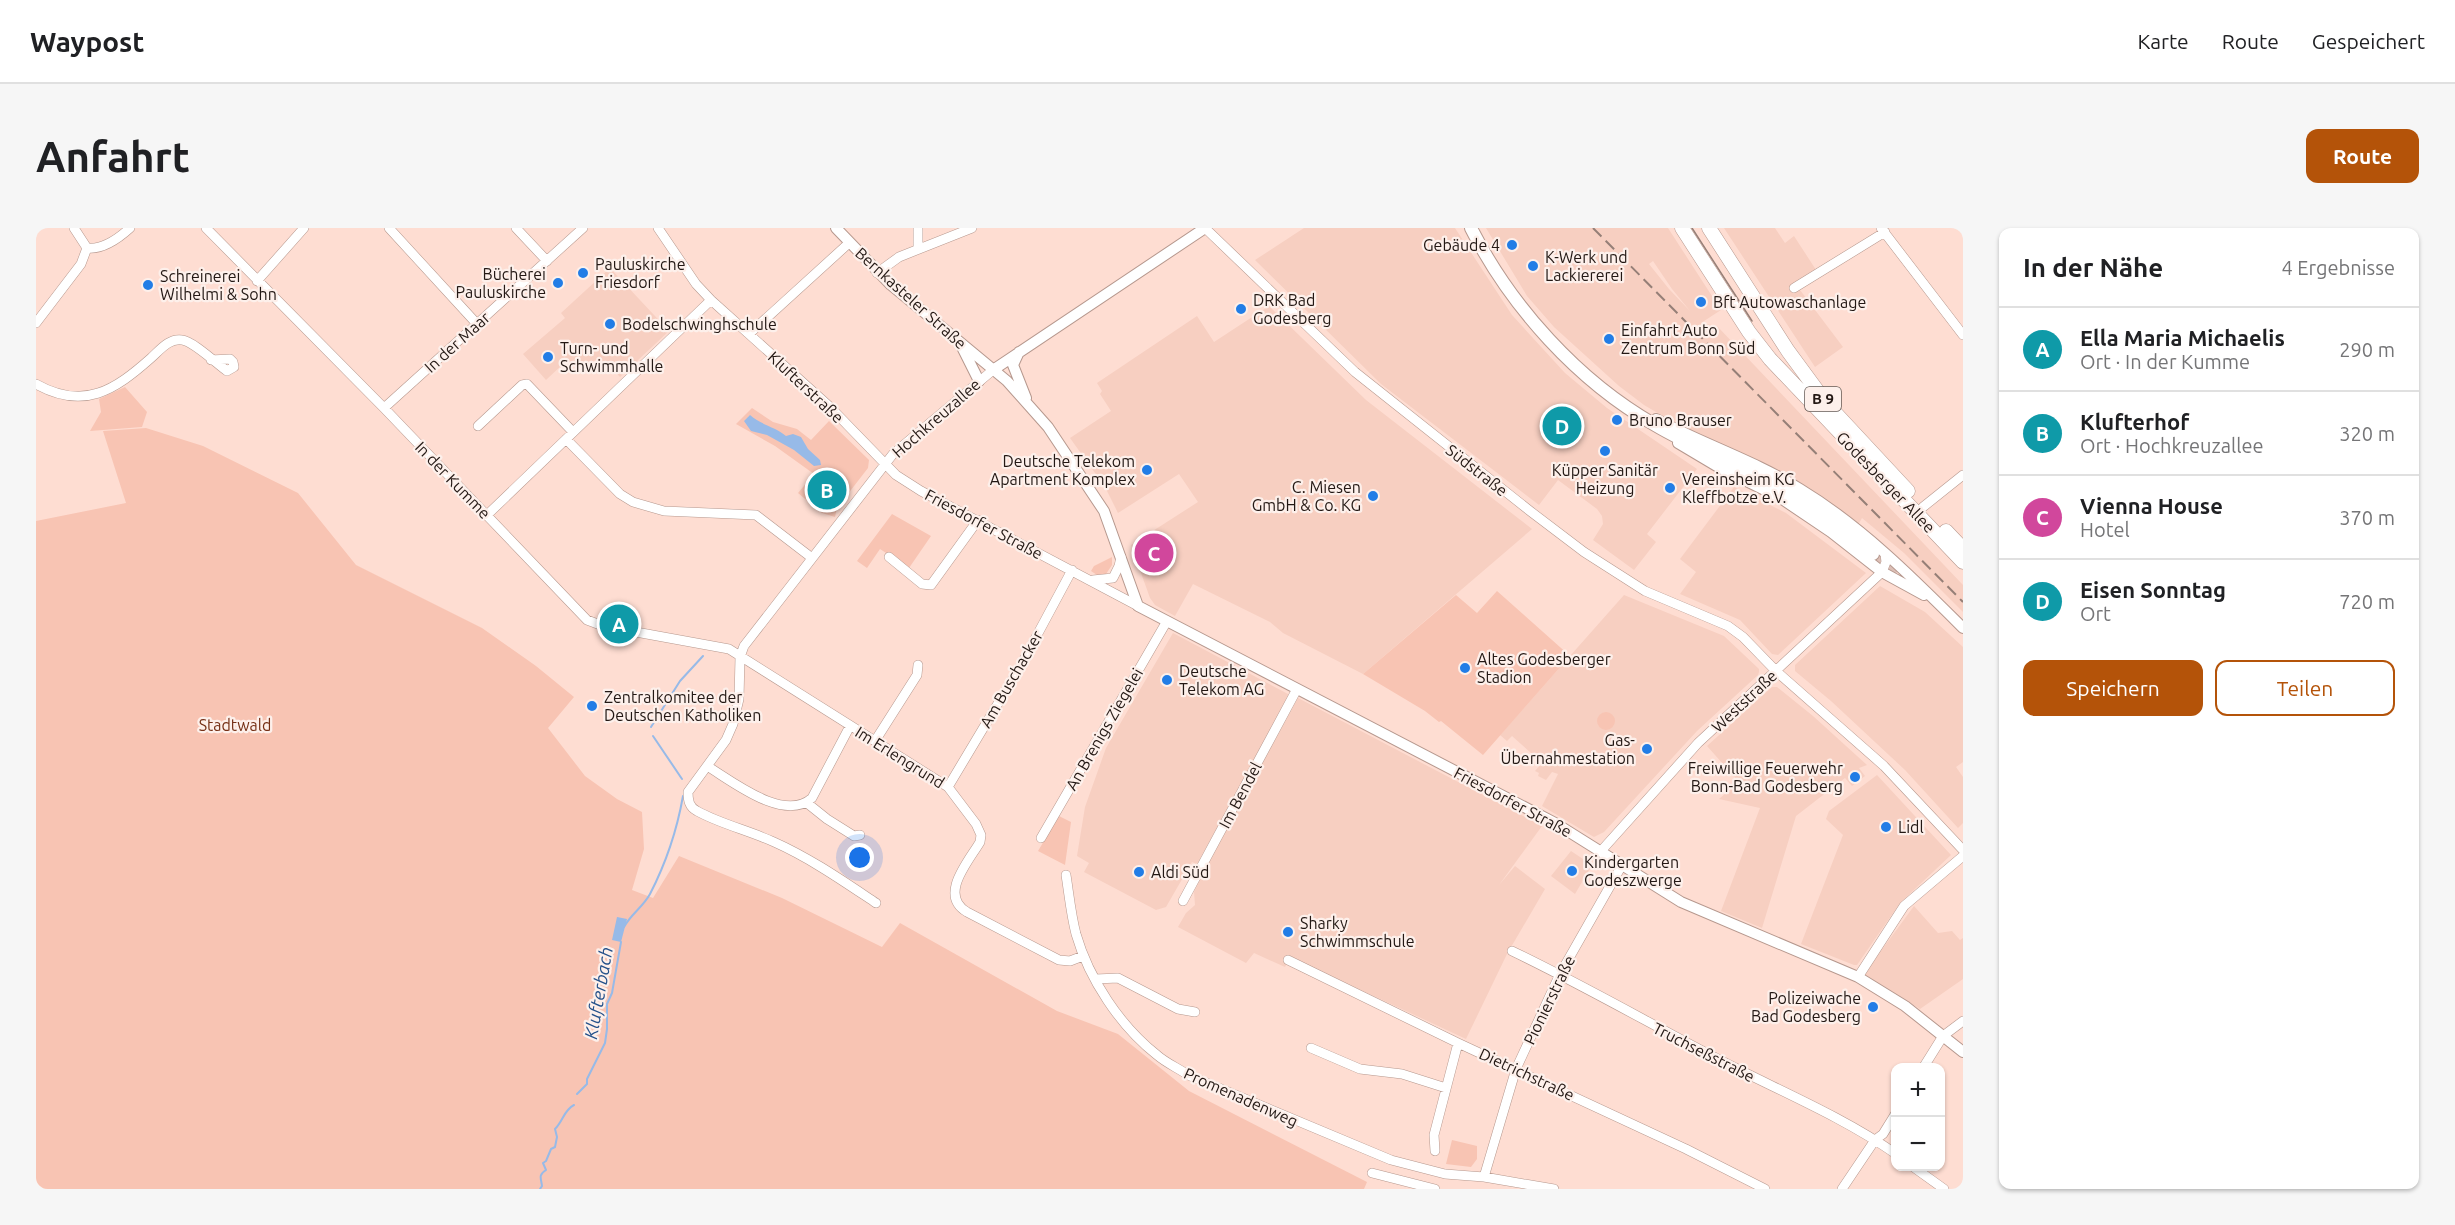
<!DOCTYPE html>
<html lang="de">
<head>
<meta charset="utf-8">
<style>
  body { margin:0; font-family:Ubuntu,sans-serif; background:#f6f6f6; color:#202124 }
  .controls { position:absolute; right:18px; bottom:18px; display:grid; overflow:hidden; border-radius:12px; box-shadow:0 2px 4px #0004 }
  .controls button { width:54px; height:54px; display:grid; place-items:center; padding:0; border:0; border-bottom:2px solid #e0e0e0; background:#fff; color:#202124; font:30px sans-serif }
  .you { position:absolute; left:824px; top:630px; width:21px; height:21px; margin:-15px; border:4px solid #fff; border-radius:50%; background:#1a73e8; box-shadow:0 0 0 9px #1a73e833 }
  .badge { display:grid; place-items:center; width:39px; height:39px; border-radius:50%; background:#b45309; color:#fff; font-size:20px; font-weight:700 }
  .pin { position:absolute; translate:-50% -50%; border:3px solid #fff; box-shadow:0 2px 6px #0006 }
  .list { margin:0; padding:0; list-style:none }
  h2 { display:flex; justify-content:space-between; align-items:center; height:78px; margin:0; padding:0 24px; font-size:26px }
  h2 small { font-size:20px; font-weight:400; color:#757577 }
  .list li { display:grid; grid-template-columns:39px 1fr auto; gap:18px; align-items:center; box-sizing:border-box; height:84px; padding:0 24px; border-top:2px solid #e0e0e0 }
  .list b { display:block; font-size:22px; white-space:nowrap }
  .list p { margin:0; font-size:20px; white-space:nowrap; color:#757577 }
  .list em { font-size:20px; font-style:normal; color:#757577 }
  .actions { display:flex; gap:12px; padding:18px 24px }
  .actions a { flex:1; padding:14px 0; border:2px solid #b45309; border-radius:12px; text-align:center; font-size:21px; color:#b45309 }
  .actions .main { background:#b45309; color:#fff }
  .map { position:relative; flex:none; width:1927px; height:961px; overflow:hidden; border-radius:12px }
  header { display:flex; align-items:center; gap:36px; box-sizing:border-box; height:84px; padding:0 30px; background:#fff; border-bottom:2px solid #e0e0e0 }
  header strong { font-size:28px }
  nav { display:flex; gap:33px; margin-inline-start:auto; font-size:21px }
  .intro { display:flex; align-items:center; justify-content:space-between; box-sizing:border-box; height:144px; padding:0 36px }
  h1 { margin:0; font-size:42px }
  .button { padding:15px 27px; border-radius:12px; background:#b45309; color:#fff; font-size:21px; font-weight:700 }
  main { display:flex; gap:36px; padding:0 36px }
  aside { flex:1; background:#fff; border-radius:12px; box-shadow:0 2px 4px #0004 }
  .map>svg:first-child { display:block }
  .built { fill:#f7cfc1; fill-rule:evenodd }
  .green { fill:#f8c4b3 }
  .water { fill:#97bae8 }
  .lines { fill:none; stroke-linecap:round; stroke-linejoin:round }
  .stream { stroke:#97bae8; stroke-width:2 }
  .secondary-tunnel { stroke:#ddbfb6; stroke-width:12; stroke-dasharray:12 6; stroke-linecap:butt }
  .minor-casing { stroke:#b6988e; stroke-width:10 }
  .tertiary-casing { stroke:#b6988e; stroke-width:12 }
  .secondary-casing { stroke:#b6988e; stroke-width:14 }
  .primary-casing { stroke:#b6988e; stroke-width:15 }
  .minor { stroke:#fff; stroke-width:9 }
  .tertiary { stroke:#fff; stroke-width:10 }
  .secondary { stroke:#fff; stroke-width:12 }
  .primary { stroke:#fff; stroke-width:14 }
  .tram { stroke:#957f77; stroke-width:1.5 }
  .rail { stroke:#957f77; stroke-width:2; stroke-dasharray:12 6; stroke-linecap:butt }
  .poi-dot { fill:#227de6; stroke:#fdf0eb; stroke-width:2 }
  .labels { text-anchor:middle; stroke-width:4.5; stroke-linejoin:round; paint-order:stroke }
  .shield { fill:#fdf0eb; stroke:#645954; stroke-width:1.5 }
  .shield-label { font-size:15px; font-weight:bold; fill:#231814 }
  .poi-label { font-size:16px; fill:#231814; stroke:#fdf0eb; text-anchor:start }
  .street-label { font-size:16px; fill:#231814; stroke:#fdf0eb }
  .park-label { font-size:16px; fill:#763016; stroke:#fdf0eb }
  .water-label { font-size:18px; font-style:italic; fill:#25518a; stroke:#fdf0eb }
</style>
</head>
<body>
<header>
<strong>Waypost</strong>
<nav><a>Karte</a><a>Route</a><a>Gespeichert</a></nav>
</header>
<div class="intro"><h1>Anfahrt</h1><a class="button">Route</a></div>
<main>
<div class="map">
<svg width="1927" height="961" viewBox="0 0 1927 961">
  <rect width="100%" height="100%" fill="#feddd2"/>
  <path class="built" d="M1268,0H1419L1476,87L1529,145L1571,180L1661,241L1611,306L1620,314L1598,342L1557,312L1567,296L1566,288L1561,281L1522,252L1503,277L1345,156L1219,32Z
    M1450,0H1632L1685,82L1665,95L1681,98L1927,357V384L1868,325L1826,290L1822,297L1775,262L1748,247L1644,198L1608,177L1583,158L1518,99L1491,68ZM1617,33L1636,61L1654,83L1633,61L1613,36Z
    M1688,0H1739L1749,15L1758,8L1784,48L1764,62L1807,119L1779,139Z
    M574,40L633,103L584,149L574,138L560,132L544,139L540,135L531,143L527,136L510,152L487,126L529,90L525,85Z
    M1233,78L1330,172L1496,301L1327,446L1247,405L1234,394L1157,356L1139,388L1119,377L1114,370L1095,317L1162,274L1143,246L1082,285L1069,259L1034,210L1075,183L1064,166L1066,163L1061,155L1161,88L1178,114Z
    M1698,259L1750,285L1830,345L1742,427L1736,426L1704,392L1644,366L1660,344L1644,331Z
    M1844,358L1889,384L1927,419V534L1920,539L1927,549V595L1922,600L1869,542L1795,473L1759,443V437Z
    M1588,367L1688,408L1723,441V444L1722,447L1661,503L1568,604L1558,609L1506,578L1522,546L1516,544L1510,552L1502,548L1503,545L1499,543L1506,535L1476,508L1471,513L1464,507Z
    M1137,405L1252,466V470L1161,636L1156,634L1130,679L1120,682L1048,644L1053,635L1041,628L1049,579L1070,520Z
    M1736,459H1741L1777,488L1831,537L1823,540L1829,548L1816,558L1809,550L1760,588L1726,700L1685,683L1724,580L1683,571L1703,554L1671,518Z
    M1262,470L1506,598L1463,657L1479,638L1509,661L1471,726L1430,811L1254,729L1249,739L1218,725L1210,735L1142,699L1150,685L1159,677L1158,664L1171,637Z
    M1841,547L1915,627L1864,675L1821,737H1818L1765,716L1807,607L1790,591L1793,583Z
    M1535,623L1556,637L1539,666L1515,648Z
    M1878,678L1902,705L1916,703L1924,712L1927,710V751L1884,781L1828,746Z"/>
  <path class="green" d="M89,159L111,184L106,199L54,203L65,184L63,171Z
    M716,180L737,194L761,201L775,212L793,193L833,232L832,240L801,280L799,289L786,285L762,265L778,246L739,218L700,196Z
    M110,200L167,218L262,265L320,337L446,400L500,438L538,469L512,500L549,548L581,571L606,584L608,621L596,662L617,670L643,628L746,670L846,719L864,695L1021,783L1082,806L1153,863L1331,954L1328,961H0V293L90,275L67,203Z
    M856,286L895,308L873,340L844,321L831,340L821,333Z
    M1076,329V337L1070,346L1061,347L1055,343L1058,338Z
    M1461,363L1534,428L1447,527L1405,493L1403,494L1389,483L1327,446L1420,367L1441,385Z
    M1561 493a9 9 0 1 1 18 0a9 9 0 1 1-18 0Z
    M1023,588L1035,594L1029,637L1002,623Z
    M1416,912L1441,918V931L1435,939L1410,936Z"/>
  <path class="water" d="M714,187C725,197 738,198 750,208L757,206L765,209L772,221L784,232L785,237L778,238L758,222L731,207L715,203L708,193Z
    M581,689L591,691L585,714L576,712Z"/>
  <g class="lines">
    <path class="stream" d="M615,499L644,453L667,428
      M617,508L646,551
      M588,699C595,686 607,679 614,666C630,635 641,602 647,568
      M541,866L551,856V851L569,815L571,801V776L576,765L585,714
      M504,961L506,958C505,950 502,947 510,942L507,935L510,933L515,921L519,919L521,909L519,901C527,893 528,882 538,877"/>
    <path class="secondary-tunnel" d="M1837,326L1877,356"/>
    <defs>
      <path id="minor" d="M38,0L51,20
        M170,0L348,180L551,392L567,398L693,421L912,559L940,596L945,607L944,614C933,633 902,667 931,684L1023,732L1034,733L1047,728
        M353,0L441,96
        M480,0L511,33
        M622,0L660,56L675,72L793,178L860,247L885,263L1102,378
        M1169,0L1319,144L1494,283L1548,324L1609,363L1692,398L1707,409L1740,443L1848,538L1927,622
        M1845,0L1927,107
        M51,20C67,22 83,10 94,0
        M882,20V0
        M841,45L863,29L936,0
        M221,53L268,0
        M1758,60L1849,4
        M0,95L45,36L51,20
        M713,106L813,15
        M0,156C48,183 79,162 115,130C124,122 133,110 146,112C157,113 181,136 191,143L198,139L197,134L194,131L175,132
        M348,180L547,0
        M442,198L486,157L491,156L537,204
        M530,211L584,266L597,274L628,283L720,287L776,330
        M1887,279L1927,247
        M451,287L675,72
        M853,329L886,356L895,357L942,292
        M1057,352L1077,350L1083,338L1085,329
        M839,513L881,447L882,437
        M671,538C696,553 748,595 776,570L814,498
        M912,559L985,437L1036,342
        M771,575L791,591L818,608L824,607
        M1005,610L1131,393
        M1565,623L1662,515L1846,344L1850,334L1849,326
        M1030,647C1033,666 1035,687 1040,706C1053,751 1084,798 1121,827C1130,835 1142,840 1152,847L1355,932L1409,946L1448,949L1518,961
        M1147,673L1261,461
        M840,675C807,653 774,630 738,614C714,603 682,595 661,583C653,579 652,572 652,564L690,512L697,496L703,471L704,429L708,418L857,226L957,142
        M1476,723C1545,756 1611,794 1678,829C1739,861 1804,887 1860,926
        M1252,732L1422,815L1650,921L1729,961
        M1822,749L1868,678L1927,628
        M1060,751L1082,750L1142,781L1159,784
        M1275,820L1324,841L1366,846L1410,860
        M1887,840L1907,808L1927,793
        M1399,923L1398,907L1422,815
        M1876,938L1908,961
        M1336,945L1399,961
        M1448,949L1480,841L1524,746L1586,637
        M1806,961L1839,912L1847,906L1860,885"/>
      <path id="tertiary" d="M800,0L855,57L971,153L1012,199L1068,283L1102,378L1519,595L1645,674L1822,749L1869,778L1927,824
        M926,119L943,153
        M983,124L977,137L990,170
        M957,142L1169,0
        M1620,191C1667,216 1719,233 1764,261C1825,298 1877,350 1927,400
        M1642,215L1684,240L1743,269L1795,304L1846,344L1888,367"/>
      <path id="secondary" d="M1435,0C1475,79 1542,153 1619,197C1661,222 1707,238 1749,262C1781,280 1809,303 1837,326"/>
      <path id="primary" d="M1646,0L1713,104L1734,131L1927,334
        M1673,0L1752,123L1791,176L1872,263
        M1910,303L1927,321"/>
    </defs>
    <use href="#minor" class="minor-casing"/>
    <use href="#tertiary" class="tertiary-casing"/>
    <use href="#secondary" class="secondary-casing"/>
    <use href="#primary" class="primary-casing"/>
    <use href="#minor" class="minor"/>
    <use href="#tertiary" class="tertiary"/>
    <use href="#secondary" class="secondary"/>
    <use href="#primary" class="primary"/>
    <path class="tram" d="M1656,0L1716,93"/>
    <path class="rail" d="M1557,0L1927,374"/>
  </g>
  <g class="poi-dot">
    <circle cx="1476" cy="17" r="6"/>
    <circle cx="1497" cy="38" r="6"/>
    <circle cx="547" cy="45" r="6"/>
    <circle cx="522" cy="55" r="6"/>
    <circle cx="112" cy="57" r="6"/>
    <circle cx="1665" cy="74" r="6"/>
    <circle cx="1205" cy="81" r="6"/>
    <circle cx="574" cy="96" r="6"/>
    <circle cx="1573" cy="111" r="6"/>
    <circle cx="512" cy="129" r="6"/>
    <circle cx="1581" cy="192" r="6"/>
    <circle cx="1569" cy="223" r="6"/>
    <circle cx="1111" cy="242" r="6"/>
    <circle cx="1634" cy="260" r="6"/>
    <circle cx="1337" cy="268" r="6"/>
    <circle cx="1429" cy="440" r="6"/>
    <circle cx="1131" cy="452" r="6"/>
    <circle cx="556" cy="478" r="6"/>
    <circle cx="1611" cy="521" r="6"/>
    <circle cx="1819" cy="549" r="6"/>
    <circle cx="1850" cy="599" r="6"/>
    <circle cx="1536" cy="643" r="6"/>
    <circle cx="1103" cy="644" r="6"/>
    <circle cx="1252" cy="704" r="6"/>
    <circle cx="1837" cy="779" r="6"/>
  </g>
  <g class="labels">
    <rect class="shield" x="1769" y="159" width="36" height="24" rx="4.5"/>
    <g class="shield-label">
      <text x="1787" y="176">B 9</text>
    </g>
    <g class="poi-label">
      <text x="1464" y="23" text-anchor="end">Gebäude 4</text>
      <text x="1509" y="35">K-Werk und<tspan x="1509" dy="18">Lackiererei</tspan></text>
      <text x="559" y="42">Pauluskirche<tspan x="559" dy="18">Friesdorf</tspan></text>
      <text x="510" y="52" text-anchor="end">Bücherei<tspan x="510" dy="18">Pauluskirche</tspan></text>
      <text x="124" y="54">Schreinerei<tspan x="124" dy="18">Wilhelmi &amp; Sohn</tspan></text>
      <text x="1217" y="78">DRK Bad<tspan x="1217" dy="18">Godesberg</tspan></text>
      <text x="1677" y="80">Bft Autowaschanlage</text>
      <text x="586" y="102">Bodelschwinghschule</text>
      <text x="1585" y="108">Einfahrt Auto<tspan x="1585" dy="18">Zentrum Bonn Süd</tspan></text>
      <text x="524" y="126">Turn- und<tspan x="524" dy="18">Schwimmhalle</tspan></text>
      <text x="1593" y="198">Bruno Brauser</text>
      <text x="1099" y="239" text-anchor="end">Deutsche Telekom<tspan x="1099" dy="18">Apartment Komplex</tspan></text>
      <text x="1569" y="248" text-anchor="middle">Küpper Sanitär<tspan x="1569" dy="18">Heizung</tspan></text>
      <text x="1646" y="257">Vereinsheim KG<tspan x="1646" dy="18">Kleffbotze e.V.</tspan></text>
      <text x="1325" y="265" text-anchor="end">C. Miesen<tspan x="1325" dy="18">GmbH &amp; Co. KG</tspan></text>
      <text x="1441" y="437">Altes Godesberger<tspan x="1441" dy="18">Stadion</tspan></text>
      <text x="1143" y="449">Deutsche<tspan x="1143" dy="18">Telekom AG</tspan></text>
      <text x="568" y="475">Zentralkomitee der<tspan x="568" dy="18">Deutschen Katholiken</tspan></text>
      <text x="1599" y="518" text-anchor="end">Gas-<tspan x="1599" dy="18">Übernahmestation</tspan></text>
      <text x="1807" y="546" text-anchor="end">Freiwillige Feuerwehr<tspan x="1807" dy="18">Bonn-Bad Godesberg</tspan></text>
      <text x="1862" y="605">Lidl</text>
      <text x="1548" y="640">Kindergarten<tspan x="1548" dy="18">Godeszwerge</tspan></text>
      <text x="1115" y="650">Aldi Süd</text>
      <text x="1264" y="701">Sharky<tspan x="1264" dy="18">Schwimmschule</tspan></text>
      <text x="1825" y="776" text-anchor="end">Polizeiwache<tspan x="1825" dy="18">Bad Godesberg</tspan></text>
    </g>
    <g class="street-label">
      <text transform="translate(875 70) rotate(42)" y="6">Bernkasteler Straße</text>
      <text transform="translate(421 114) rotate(-42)" y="6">In der Maar</text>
      <text transform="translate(770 159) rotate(43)" y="6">Klufterstraße</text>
      <text transform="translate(900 190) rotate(-41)" y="6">Hochkreuzallee</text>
      <text transform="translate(1441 242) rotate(38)" y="6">Südstraße</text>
      <text transform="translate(417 252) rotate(46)" y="6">In der Kumme</text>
      <text transform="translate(1850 254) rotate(46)" y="6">Godesberger Allee</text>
      <text transform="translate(948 296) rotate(28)" y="6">Friesdorfer Straße</text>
      <text transform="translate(975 451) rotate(-60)" y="6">Am Buschacker</text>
      <text transform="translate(1708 473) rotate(-43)" y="6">Weststraße</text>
      <text transform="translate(1068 501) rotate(-60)" y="6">An Brenigs Ziegelei</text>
      <text transform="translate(864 529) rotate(32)" y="6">Im Erlengrund</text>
      <text transform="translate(1204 567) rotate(-62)" y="6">Im Bendel</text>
      <text transform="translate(1477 574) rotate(28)" y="6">Friesdorfer Straße</text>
      <text transform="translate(1513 772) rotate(-64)" y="6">Pionierstraße</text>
      <text transform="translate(1668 824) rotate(27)" y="6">Truchseßstraße</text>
      <text transform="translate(1491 846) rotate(25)" y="6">Dietrichstraße</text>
      <text transform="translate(1205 869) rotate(24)" y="6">Promenadenweg</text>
    </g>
    <g class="park-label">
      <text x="199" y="503">Stadtwald</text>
    </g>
    <g class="water-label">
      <text transform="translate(563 765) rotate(-80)" y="6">Klufterbach</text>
    </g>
  </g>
</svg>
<div class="controls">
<button>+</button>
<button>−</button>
</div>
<div class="you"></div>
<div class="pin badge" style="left:583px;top:396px;background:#0f9aa8">A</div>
<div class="pin badge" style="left:791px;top:262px;background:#0f9aa8">B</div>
<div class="pin badge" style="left:1118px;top:325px;background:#d1479c">C</div>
<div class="pin badge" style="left:1526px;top:198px;background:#0f9aa8">D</div>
</div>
<aside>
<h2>In der Nähe<small>4 Ergebnisse</small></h2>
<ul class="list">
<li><span class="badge" style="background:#0f9aa8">A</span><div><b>Ella Maria Michaelis</b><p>Ort · In der Kumme</p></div><em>290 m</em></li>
<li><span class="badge" style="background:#0f9aa8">B</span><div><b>Klufterhof</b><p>Ort · Hochkreuzallee</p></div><em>320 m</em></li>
<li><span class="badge" style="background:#d1479c">C</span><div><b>Vienna House</b><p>Hotel</p></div><em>370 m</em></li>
<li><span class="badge" style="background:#0f9aa8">D</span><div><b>Eisen Sonntag</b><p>Ort</p></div><em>720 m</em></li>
</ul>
<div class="actions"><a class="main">Speichern</a><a>Teilen</a></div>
</aside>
</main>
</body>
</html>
